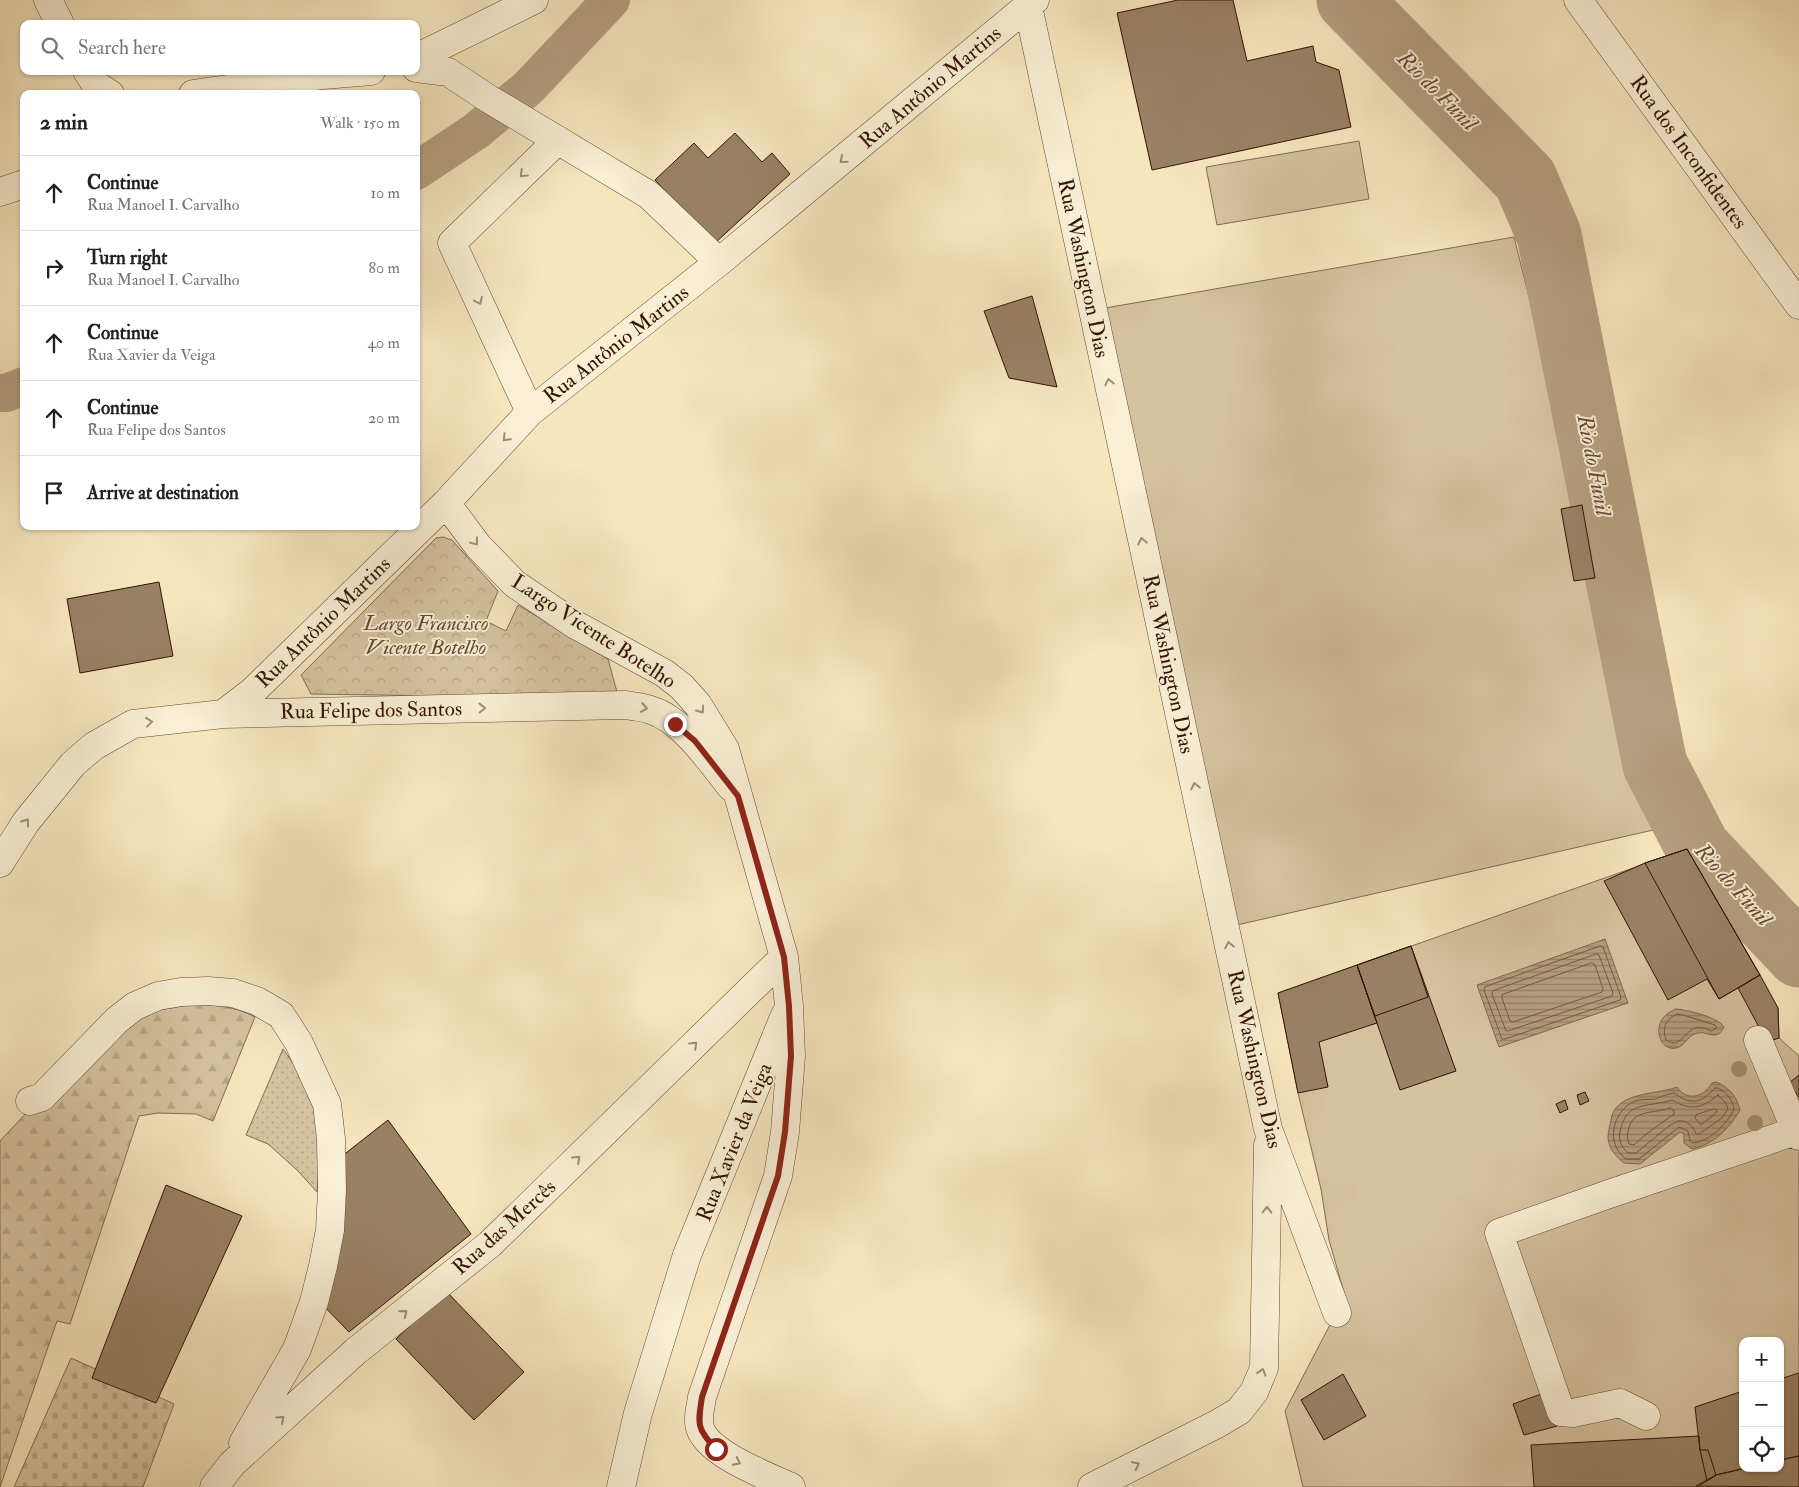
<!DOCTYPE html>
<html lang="en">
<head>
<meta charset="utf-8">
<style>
  body { margin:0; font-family:"IM FELL Double Pica",serif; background:#f2f2f2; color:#202124 }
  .controls { position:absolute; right:15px; bottom:15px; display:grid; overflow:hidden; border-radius:10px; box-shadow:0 1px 4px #0004 }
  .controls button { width:45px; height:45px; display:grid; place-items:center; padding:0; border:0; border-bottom:1px solid #e0e0e0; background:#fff; color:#202124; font:25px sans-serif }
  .stop { position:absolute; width:15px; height:15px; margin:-11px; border:4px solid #8f2418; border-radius:50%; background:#fff }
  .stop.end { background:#8f2418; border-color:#fff; box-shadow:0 1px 5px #0008 }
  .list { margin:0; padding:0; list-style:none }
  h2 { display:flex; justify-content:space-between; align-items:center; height:65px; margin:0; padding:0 20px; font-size:21px }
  h2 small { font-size:16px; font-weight:400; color:#757577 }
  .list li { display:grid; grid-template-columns:32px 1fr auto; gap:15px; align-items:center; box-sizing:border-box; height:75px; padding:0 20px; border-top:1px solid #e0e0e0 }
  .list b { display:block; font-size:19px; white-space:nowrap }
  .list p { margin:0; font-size:16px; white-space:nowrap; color:#757577 }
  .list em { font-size:16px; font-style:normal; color:#757577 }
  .icon { flex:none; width:28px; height:28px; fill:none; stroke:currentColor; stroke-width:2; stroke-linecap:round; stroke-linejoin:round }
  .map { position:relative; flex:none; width:1799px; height:1487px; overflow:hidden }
  .search { position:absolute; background:#fff; box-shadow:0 1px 4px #0004; left:20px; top:20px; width:400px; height:55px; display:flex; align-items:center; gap:12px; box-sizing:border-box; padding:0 18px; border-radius:10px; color:#757577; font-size:19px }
  .panel { position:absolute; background:#fff; box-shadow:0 1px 4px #0004; left:20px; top:90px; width:400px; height:440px; border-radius:10px }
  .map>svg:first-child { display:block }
  .grass { fill:url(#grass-dots); stroke:#846a52 }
  .forest { fill:url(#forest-firs); stroke:#846a52 }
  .cemetery { fill:url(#cemetery-stones); stroke:#846a52 }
  .park { fill:url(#park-crowns); stroke:#846a52 }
  .pitch { fill:#d5c29f; stroke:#846a52; fill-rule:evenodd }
  .water { fill:url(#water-rules); stroke:#81664e }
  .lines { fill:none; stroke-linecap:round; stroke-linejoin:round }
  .shore { stroke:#745842; stroke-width:1 }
  .canal { stroke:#b49e7f; stroke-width:38 }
  .river { stroke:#b49e7f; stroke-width:65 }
  .building { fill:#998165; stroke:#341305 }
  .minor-casing { stroke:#644833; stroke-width:29 }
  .minor { stroke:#f9efd5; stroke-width:28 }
  .tree { fill:#a68f72 }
  .oneway { stroke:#a08c77 }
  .route { stroke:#8f2418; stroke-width:6 }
  .labels { text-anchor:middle; stroke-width:4; stroke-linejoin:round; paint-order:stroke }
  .street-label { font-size:21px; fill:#341305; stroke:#f9efd5 }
  .park-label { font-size:21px; font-style:italic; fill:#644833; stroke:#f9efd5 }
  .water-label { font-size:22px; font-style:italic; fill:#674b36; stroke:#f9efd5 }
</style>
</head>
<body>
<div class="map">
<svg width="1799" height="1487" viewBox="0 0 1799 1487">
  <defs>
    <pattern id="grass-dots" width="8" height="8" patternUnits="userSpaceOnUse" patternTransform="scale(1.25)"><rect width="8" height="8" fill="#d5c29f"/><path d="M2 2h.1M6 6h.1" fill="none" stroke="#b7a687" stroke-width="1.8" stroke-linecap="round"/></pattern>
    <pattern id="forest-firs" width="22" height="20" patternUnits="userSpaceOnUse" patternTransform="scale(1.25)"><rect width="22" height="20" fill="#d5c29f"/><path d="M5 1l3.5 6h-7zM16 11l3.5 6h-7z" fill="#b7a687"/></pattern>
    <pattern id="cemetery-stones" width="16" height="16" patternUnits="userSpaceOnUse" patternTransform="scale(1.25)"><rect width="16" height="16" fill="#d5c29f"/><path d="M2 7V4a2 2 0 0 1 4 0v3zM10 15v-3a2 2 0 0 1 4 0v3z" fill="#b7a687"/></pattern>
    <pattern id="park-crowns" width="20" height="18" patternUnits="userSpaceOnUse" patternTransform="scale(1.25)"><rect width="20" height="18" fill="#d5c29f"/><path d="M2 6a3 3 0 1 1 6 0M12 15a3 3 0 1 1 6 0" fill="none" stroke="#b7a687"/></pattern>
    <pattern id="water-rules" width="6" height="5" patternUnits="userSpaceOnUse" patternTransform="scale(1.25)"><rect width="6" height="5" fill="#b49e7f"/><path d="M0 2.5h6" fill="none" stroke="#938066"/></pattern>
  </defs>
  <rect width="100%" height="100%" fill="#f6e6be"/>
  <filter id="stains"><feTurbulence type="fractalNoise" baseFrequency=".004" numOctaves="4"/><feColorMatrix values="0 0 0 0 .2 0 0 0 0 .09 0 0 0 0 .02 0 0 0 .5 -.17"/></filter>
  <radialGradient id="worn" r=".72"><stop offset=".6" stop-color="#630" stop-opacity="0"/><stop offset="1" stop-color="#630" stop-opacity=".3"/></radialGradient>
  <path class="grass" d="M283,1049C294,1063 312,1093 315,1111C320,1137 319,1165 317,1192L297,1170L268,1144L246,1135Z"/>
  <path class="forest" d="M192,1004C215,1005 235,1006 255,1017L213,1121L196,1114L158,1113L139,1116L70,1324L57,1321L0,1487V1141L29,1110L133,1020L154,1011Z"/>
  <path class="cemetery" d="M71,1358L174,1404L143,1487H14Z"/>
  <path class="park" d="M443,537L452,540L498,591L486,621L506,631L518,605L608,659L617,692L515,697L311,694L301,675L436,538Z"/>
  <path class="pitch" d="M1359,141L1369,199L1217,225L1206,167Z
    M1514,237L1662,828L1228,927L1088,311Z
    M1687,849L1778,1008L1779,1038L1799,1056V1487H1303L1285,1411L1345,1296L1329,1240L1321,1189L1298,1093L1278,993ZM1743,1341H1780V1468H1743Z"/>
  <path class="water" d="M1605,939L1628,1003L1499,1047L1477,985Z
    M1676,1009C1687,1010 1718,1017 1724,1027C1717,1042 1708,1031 1698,1033C1688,1034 1686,1046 1676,1048C1660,1051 1654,1029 1663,1018C1666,1014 1671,1011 1676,1009Z
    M1717,1082C1730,1089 1736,1095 1740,1110C1730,1128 1713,1145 1692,1149L1684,1143V1134L1680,1132L1640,1164L1624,1163C1614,1155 1605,1144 1609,1130C1610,1125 1611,1120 1612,1115C1621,1091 1658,1095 1677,1087C1687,1102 1704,1097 1712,1083Z"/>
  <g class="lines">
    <path class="shore" d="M1601,946L1603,947L1621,997L1620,1000L1505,1039H1502L1484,990L1485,987Z
      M1597,954L1599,955L1613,993L1612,996L1508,1031H1506L1492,994L1493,991Z
      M1592,963L1595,965L1603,989L1602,992L1513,1022L1510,1021L1502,998V995Z
      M1677,1014L1683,1015L1715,1025L1717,1028L1711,1031C1708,1030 1706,1028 1703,1028C1688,1024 1685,1043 1672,1043L1666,1040C1662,1027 1665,1020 1677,1014Z
      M1715,1088H1718C1727,1093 1732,1099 1734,1109C1727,1124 1710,1141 1693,1143L1690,1141L1688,1131L1679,1127L1639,1159H1626C1605,1144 1612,1111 1635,1101C1641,1099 1648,1100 1655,1099C1661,1097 1667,1094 1674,1093C1690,1105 1701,1104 1715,1088Z
      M1718,1095L1726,1103L1728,1109L1722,1118L1699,1134H1696C1693,1126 1687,1120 1678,1121L1669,1126L1636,1153H1628C1622,1148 1618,1140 1620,1132C1626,1100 1647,1108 1672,1100C1691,1111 1701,1109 1718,1095Z
      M1670,1108L1674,1111V1114L1645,1135L1634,1145L1629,1144C1627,1138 1627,1134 1629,1128C1633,1109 1655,1114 1670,1108Z
      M1714,1109L1717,1110L1716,1113L1702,1124H1700L1695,1118L1696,1115Z"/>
    <path class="canal" d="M416,171L476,131L528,88L611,0
      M0,393H6L24,386"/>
    <path class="river" d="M1349,0L1525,179L1549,235L1655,765L1698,848L1799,955"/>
  </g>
  <path class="building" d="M1178,0H1233L1247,61L1313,46L1316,62L1339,70L1351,127L1152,170L1117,13Z
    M735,133L762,162L772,153L790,174L714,244L655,180L694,143L708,158Z
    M1032,296L1057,387L1009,378L984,311Z
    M1582,505L1595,578L1574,581L1561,509Z
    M159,582L173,656L80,673L67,599Z
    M1687,849L1760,975L1719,999L1707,979L1668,1000L1604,881L1645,863Z
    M1687,849L1760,975L1719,999L1645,863Z
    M1411,946L1456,1071L1400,1090L1357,965Z
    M1411,946L1428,997L1375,1016L1357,965Z
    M1357,965L1377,1023L1319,1042L1328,1087L1298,1093L1278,993Z
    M1760,975L1778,1008L1779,1038L1767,1042L1738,988Z
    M1799,1075V1097L1789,1083Z
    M1585,1092L1589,1101L1580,1105L1577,1095Z
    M1565,1100L1568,1109L1560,1113L1556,1104Z
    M388,1120L471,1234L349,1332L319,1301L337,1160Z
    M166,1185L242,1216L156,1403L92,1378Z
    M446,1291L524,1372L474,1420L396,1339Z
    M1799,1373V1456L1780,1460V1379Z
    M1343,1374L1366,1416L1324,1440L1301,1400Z
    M1743,1391V1468H1746L1716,1475L1707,1481L1700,1450L1695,1407Z
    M1547,1392L1557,1426L1524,1435L1513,1404Z
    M1699,1436L1700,1450H1708L1716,1475L1697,1487H1534L1531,1445Z
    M1799,1456V1487L1696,1486L1716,1475L1746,1468H1780V1460Z"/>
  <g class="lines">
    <defs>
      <path id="minor" d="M48,0L60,24
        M1578,0L1799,305
        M1028,6L1268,1129L1337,1313
        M416,58L534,0
        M416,68L448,72L489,99L649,195L719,262
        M87,71L96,85L110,94
        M193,94L323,75L371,71
        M0,192L24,184
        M530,412L452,243L558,140
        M446,503L478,546L515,584L574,624L664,673L682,687L698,705L725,749L784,957L789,1006L791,1056L785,1132L778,1176L702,1397C701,1406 697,1418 700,1428C708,1454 767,1476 791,1487
        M223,714L253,691L446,503L530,412L719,262L1035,0
        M0,863L26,822L73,764L94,746L133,724L223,714L625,705C633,706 643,707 651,710C683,720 711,762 731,787
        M1758,1040L1796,1131
        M30,1101L42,1097L117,1020L135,1006L158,996L181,992L208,991L233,993L257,1001L281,1015L299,1043L327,1104L331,1139L332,1190L330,1230L323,1266L314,1302L297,1349L243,1443
        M1646,1416L1620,1403L1573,1413L1561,1412L1499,1233L1609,1194L1796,1131L1799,1136
        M214,1487L232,1464L356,1351L490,1244L784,957
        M621,1487L638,1413L687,1255L785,1015
        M1092,1487L1217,1424L1239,1411L1254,1392L1264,1368L1268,1145"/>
    </defs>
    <use href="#minor" class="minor-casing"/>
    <use href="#minor" class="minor"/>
  </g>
  <g class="tree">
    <circle cx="1739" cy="1069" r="8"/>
    <circle cx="1755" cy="1123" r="8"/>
  </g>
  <defs><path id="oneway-chevron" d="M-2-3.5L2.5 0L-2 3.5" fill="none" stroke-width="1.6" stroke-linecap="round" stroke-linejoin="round" transform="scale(1.25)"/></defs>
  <g class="oneway">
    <use href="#oneway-chevron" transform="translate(843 160) rotate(140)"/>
    <use href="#oneway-chevron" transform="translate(523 174) rotate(136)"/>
    <use href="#oneway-chevron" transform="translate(479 301) rotate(65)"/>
    <use href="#oneway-chevron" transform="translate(1109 382) rotate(-102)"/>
    <use href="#oneway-chevron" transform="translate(506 438) rotate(133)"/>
    <use href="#oneway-chevron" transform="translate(1142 541) rotate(-102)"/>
    <use href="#oneway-chevron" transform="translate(475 542) rotate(53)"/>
    <use href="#oneway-chevron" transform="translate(482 708) rotate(-1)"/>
    <use href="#oneway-chevron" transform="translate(644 708) rotate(11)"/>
    <use href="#oneway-chevron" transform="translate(701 710) rotate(55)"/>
    <use href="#oneway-chevron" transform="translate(149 722) rotate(-7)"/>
    <use href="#oneway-chevron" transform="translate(1195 786) rotate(-102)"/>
    <use href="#oneway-chevron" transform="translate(26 822) rotate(-54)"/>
    <use href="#oneway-chevron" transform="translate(1229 945) rotate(-102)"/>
    <use href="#oneway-chevron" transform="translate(694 1045) rotate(-44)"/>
    <use href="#oneway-chevron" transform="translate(577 1159) rotate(-44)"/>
    <use href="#oneway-chevron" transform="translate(1267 1210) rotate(-89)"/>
    <use href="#oneway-chevron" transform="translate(404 1313) rotate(-39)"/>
    <use href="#oneway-chevron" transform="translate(1262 1372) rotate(-73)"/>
    <use href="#oneway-chevron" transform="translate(281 1419) rotate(-42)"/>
    <use href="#oneway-chevron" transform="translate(737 1462) rotate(27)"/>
    <use href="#oneway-chevron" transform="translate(1136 1465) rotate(-27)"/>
  </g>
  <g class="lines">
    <path class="route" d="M675,724L695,741L738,796L784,957L789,1006L791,1056L785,1132L778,1176L702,1397C698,1424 696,1428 716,1449"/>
  </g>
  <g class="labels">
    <g class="street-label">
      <text transform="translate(930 87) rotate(-40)" y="7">Rua Antônio Martins</text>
      <text transform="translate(1689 152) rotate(54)" y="7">Rua dos Inconfidentes</text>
      <text transform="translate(1084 268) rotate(78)" y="7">Rua Washington Dias</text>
      <text transform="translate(616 344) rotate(-38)" y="7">Rua Antônio Martins</text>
      <text transform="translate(323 622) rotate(-44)" y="7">Rua Antônio Martins</text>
      <text transform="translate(594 631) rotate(33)" y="7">Largo Vicente Botelho</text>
      <text transform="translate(1169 664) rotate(78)" y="7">Rua Washington Dias</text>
      <text transform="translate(371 710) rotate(-1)" y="7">Rua Felipe dos Santos</text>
      <text transform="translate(1255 1059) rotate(77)" y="7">Rua Washington Dias</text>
      <text transform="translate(734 1142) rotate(-68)" y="7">Rua Xavier da Veiga</text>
      <text transform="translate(504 1227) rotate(-42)" y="7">Rua das Mercês</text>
    </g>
    <g class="park-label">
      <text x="426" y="630">Largo Francisco<tspan x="426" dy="24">Vicente Botelho</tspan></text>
    </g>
    <g class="water-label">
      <text transform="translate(1438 90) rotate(45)" y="8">Rio do Funil</text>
      <text transform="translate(1595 465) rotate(79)" y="8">Rio do Funil</text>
      <text transform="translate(1734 884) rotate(48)" y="8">Rio do Funil</text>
    </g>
  </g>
  <rect width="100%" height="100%" filter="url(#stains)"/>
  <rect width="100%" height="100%" fill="url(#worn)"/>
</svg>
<div class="controls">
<button>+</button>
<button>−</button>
<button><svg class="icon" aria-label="locate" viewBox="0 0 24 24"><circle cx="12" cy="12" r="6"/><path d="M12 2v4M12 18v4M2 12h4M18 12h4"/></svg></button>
</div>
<div class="stop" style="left:716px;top:1449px"></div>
<div class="stop end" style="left:675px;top:724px"></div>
<div class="search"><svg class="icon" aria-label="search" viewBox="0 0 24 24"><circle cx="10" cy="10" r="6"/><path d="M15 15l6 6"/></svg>Search here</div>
<section class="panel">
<h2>2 min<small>Walk · 150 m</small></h2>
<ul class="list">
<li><svg class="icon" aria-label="ahead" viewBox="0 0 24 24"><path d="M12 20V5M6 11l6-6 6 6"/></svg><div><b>Continue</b><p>Rua Manoel I. Carvalho</p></div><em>10 m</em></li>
<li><svg class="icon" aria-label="right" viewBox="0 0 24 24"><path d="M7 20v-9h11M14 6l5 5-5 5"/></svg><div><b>Turn right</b><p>Rua Manoel I. Carvalho</p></div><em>80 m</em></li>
<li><svg class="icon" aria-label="ahead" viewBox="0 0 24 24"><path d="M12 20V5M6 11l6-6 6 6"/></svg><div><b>Continue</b><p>Rua Xavier da Veiga</p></div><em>40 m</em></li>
<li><svg class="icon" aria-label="ahead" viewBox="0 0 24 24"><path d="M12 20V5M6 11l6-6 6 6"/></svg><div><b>Continue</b><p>Rua Felipe dos Santos</p></div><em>20 m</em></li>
<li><svg class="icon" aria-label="arrive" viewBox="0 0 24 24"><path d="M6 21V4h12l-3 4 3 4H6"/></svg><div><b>Arrive at destination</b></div></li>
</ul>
</section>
</div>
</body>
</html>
